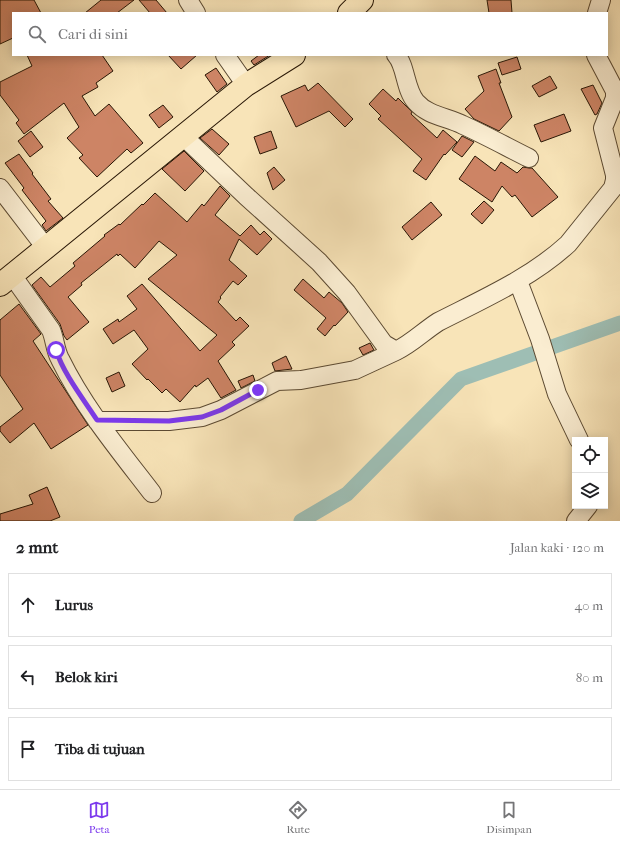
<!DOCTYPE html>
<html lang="id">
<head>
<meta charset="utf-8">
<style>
  body { margin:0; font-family:"IM FELL French Canon",serif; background:#f2f2f2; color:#202124 }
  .controls { position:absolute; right:12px; bottom:12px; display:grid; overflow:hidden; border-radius:0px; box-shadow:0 2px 10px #0003 }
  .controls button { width:36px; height:36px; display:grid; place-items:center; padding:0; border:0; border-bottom:1px solid #e0e0e0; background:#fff; color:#202124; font:20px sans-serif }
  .stop { position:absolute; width:12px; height:12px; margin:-9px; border:3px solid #7c3aed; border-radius:50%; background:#fff }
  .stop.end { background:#7c3aed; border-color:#fff; box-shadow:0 1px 4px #0008 }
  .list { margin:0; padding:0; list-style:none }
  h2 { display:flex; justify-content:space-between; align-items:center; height:52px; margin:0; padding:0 16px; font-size:17px }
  h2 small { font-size:13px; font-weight:400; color:#757577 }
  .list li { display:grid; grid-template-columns:26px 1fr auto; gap:12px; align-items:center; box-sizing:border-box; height:64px; margin:0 8px 8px; padding:0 8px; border:1px solid #e0e0e0; border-radius:0px }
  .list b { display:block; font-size:15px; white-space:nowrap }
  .list em { font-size:13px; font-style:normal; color:#757577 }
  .icon { flex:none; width:22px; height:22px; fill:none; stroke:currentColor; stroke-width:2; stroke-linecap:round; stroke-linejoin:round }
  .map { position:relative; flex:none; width:620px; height:521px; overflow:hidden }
  .search { position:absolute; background:#fff; box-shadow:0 2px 10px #0003; left:12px; right:12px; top:12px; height:44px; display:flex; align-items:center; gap:10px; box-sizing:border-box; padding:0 14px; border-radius:0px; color:#757577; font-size:15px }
  .sheet { height:268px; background:#fff }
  nav { display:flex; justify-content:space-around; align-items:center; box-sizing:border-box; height:56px; border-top:1px solid #e0e0e0; background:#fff; font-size:11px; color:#757577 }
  nav a { display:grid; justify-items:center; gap:2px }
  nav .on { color:#7c3aed }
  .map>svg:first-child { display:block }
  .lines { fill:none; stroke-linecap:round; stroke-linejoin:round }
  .canal { stroke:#9ebeb4; stroke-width:15 }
  .building { fill:#cd8465; stroke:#281605 }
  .minor-casing { stroke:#5c4a32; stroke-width:20 }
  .major-casing { stroke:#281605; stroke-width:24 }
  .minor { stroke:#faedd1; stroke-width:18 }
  .major { stroke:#f8e4b8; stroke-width:22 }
  .route { stroke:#7c3aed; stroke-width:5 }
</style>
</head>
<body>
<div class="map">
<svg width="620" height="521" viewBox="0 0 620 521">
  <rect width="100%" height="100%" fill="#f8e4b8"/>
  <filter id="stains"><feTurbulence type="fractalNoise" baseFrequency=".005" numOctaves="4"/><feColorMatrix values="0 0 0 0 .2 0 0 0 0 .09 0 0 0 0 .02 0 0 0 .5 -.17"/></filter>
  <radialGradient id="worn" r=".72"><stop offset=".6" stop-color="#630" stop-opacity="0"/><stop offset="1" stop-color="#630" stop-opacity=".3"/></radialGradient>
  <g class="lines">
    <path class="canal" d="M301,521L347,494L461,379L620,323"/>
  </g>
  <path class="building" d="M0,0H34L41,13H13V38L0,44Z
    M101,0H134L117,13H85Z
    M139,0H156L167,13H150Z
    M487,0H511L512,13H489Z
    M27,55H102L113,71L96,83L98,87L82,96L95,116L109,104L143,143L131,153L127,149L97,177L79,158L83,155L67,138L79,127L64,103L24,134L16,123L19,120L0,95V82L32,66Z
    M168,55H197L181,69Z
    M259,55H270L254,65L251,61Z
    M517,57L521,69L502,75L498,63Z
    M216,68L227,84L217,92L205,75Z
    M496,69L501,83H499L512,117L499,131L474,119L465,109L484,91L478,76Z
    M550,76L557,88L539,97L532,86Z
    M318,83L353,119L345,127L329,111L296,127L281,96L305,85L308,91Z
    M593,85L602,103L597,114L595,115L581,89Z
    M383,89L396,101L398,98L412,112L411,114L437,138L443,130L457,142L445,155L444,154L426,180L413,171L422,159L378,119L381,116L369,104Z
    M163,105L173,117L159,128L149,115Z
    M564,114L571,131L541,142L534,125Z
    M212,129L229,144L219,155L200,138Z
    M31,131L43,147L30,157L18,141Z
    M271,131L277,148L260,154L254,137Z
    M462,136L474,142L462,157L452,150Z
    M184,151L204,171L185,191L162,169Z
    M19,154L33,173L32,174L51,199L48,201L63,218L46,231L42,225L46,221L22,190L24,188L5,163Z
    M475,156L495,171L501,162L517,173L523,167L529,168H532L558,197L532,217L515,195L512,197L502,186L492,202L459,179Z
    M274,167L285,180L273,190L267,173Z
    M220,186L230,196L215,215L240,236L251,225L260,235L264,231L272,239L257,255L239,239L229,260L247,276L238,285L233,281L220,297L221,298L218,302L236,321L240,317L249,326L232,342L235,345L218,361L236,390L221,398L208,378L196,387L195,385L180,402L166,389L162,393L148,379L147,380L132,364L148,349L134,330L113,344L103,329L118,319L119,322L137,309L127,296L142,284L200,351L217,335L148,279L177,255L159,241L135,268L120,254L118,256L117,254L81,283L82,285L68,297L89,322L67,340L64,336L60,324L32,285L41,277L50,287L75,266L73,263L105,236L104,235L119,224L120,225L142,204L143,205L155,193L187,222L202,204L204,206Z
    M484,201L494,210L482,224L471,214Z
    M431,202L442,215L412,240L402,227Z
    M303,279L324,298L329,292L342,303L348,312L335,326L334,325L325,336L317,329L326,318L294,290Z
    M19,304L41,334L33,341L88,425L51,449L34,423L10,443L0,431V427L23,409L0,375V320Z
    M370,343L374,350L363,355L359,348Z
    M286,356L292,369L275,371L272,363Z
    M119,372L125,386L112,392L106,378Z
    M253,375L255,381L241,388L238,381Z
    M47,487L60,517L50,521H0V514L33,504L29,495Z"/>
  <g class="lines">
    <defs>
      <path id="minor" d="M188,0L196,13
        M597,13L601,0
        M225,55L246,85
        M396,55C406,65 405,90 416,102C428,116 448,117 463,125C485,135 507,147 529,158
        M183,136L246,196L319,262L347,293L384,344L396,351C411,344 424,331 438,322C483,299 531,278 568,244L613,188L615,180V175L603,128L615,98V91L596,55
        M0,188L46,248
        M12,275L51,330C55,339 55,350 60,359C84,408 119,450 152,493
        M518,281L540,339L557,394L579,440
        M97,421H169L202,417L221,410L277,381L301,380L355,370L396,351
        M576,521L588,506"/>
      <path id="major" d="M349,13L362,0
        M0,285L246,85L294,55"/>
    </defs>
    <use href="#minor" class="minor-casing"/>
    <use href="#major" class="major-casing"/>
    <use href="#minor" class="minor"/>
    <use href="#major" class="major"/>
  </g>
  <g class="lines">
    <path class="route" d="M56,350C63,373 84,400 97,420L169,421L202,417L221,410L258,390"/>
  </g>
  <rect width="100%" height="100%" filter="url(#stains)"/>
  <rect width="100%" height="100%" fill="url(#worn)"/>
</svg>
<div class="controls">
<button><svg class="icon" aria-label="locate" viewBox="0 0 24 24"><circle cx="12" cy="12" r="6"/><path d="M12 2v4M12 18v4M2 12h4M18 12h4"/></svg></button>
<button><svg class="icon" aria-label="layers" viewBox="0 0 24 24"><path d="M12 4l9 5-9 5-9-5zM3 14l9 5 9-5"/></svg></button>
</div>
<div class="stop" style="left:56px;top:350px"></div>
<div class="stop end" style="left:258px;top:390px"></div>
<div class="search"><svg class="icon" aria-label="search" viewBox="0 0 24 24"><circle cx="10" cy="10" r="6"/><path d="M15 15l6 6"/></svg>Cari di sini</div>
</div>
<section class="sheet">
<h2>2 mnt<small>Jalan kaki · 120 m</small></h2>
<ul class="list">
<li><svg class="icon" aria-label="ahead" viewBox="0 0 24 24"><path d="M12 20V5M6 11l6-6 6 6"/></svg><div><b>Lurus</b></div><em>40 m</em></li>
<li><svg class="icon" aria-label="left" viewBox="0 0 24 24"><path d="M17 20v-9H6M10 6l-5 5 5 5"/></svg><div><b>Belok kiri</b></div><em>80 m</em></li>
<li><svg class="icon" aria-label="arrive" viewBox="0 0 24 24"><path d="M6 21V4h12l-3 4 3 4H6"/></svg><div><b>Tiba di tujuan</b></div></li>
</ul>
</section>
<nav>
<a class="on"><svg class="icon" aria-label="map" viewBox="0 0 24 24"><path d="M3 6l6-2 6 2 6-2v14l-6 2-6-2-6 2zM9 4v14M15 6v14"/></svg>Peta</a>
<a><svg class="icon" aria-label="directions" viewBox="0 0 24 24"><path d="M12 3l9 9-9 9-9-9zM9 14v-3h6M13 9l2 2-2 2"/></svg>Rute</a>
<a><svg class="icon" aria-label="saved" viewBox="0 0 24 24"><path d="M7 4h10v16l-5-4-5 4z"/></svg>Disimpan</a>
</nav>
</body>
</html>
